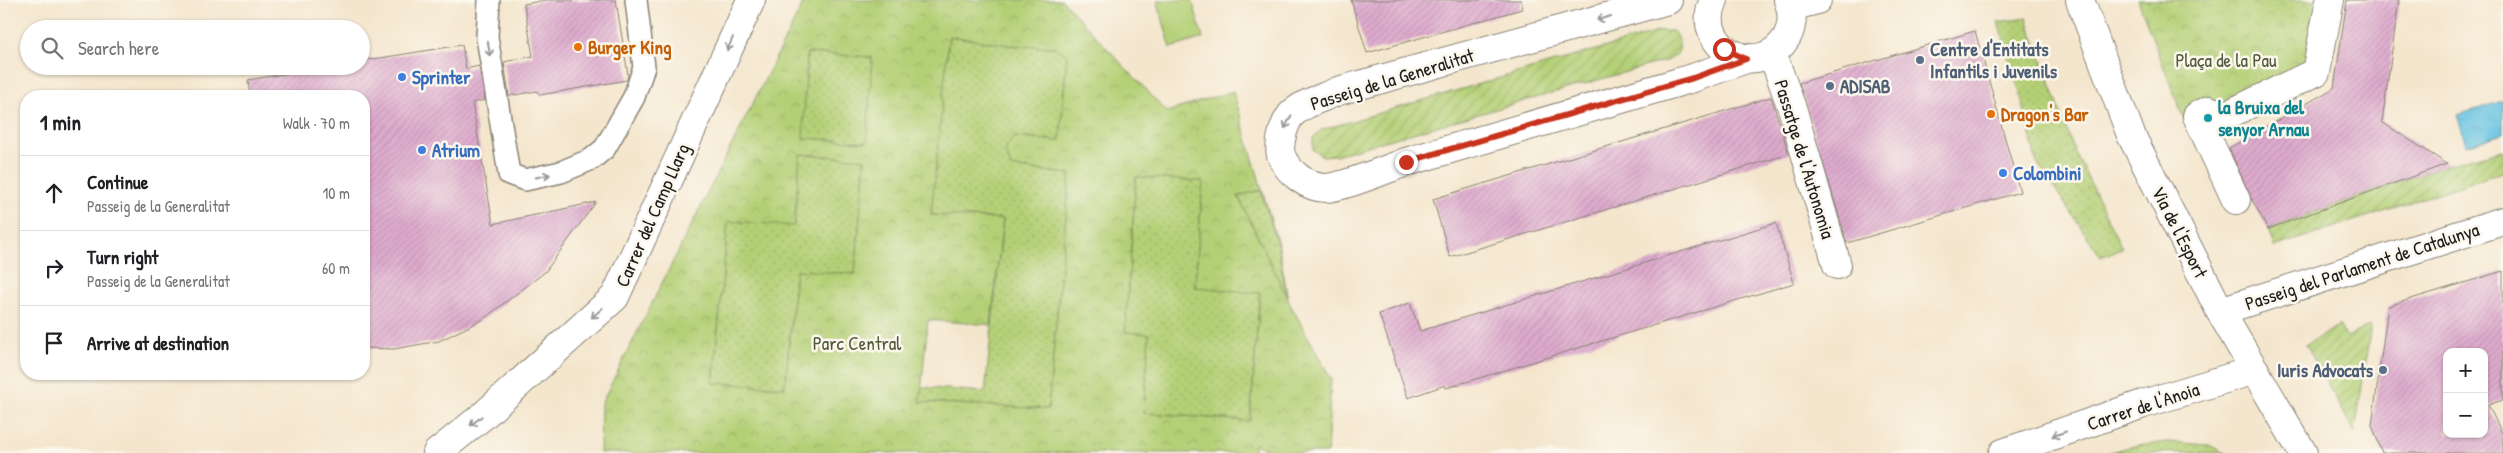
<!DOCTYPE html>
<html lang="en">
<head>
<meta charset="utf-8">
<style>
  body { margin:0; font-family:"Patrick Hand",sans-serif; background:#f2f2f2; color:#202124 }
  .controls { position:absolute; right:15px; bottom:15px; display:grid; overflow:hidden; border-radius:10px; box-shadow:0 1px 4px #0004 }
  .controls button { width:45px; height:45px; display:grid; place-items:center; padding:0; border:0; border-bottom:1px solid #e0e0e0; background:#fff; color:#202124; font:25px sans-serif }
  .stop { position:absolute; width:15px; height:15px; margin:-11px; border:4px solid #c8321e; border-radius:50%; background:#fff }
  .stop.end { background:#c8321e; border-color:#fff; box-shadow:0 1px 5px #0008 }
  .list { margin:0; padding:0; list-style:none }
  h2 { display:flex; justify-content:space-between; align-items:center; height:65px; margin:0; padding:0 20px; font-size:21px }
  h2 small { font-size:16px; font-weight:400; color:#757577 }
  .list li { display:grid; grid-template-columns:32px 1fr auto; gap:15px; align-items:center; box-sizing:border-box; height:75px; padding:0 20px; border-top:1px solid #e0e0e0 }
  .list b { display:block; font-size:19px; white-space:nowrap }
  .list p { margin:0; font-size:16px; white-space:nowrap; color:#757577 }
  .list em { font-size:16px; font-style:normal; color:#757577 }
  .icon { flex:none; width:28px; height:28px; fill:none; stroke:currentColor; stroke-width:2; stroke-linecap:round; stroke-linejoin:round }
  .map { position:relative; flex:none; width:2503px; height:453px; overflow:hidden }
  .search { position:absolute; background:#fff; box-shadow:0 1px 4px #0004; left:20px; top:20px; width:350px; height:55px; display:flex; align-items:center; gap:12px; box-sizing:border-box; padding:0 18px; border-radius:28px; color:#757577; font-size:19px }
  .panel { position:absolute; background:#fff; box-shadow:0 1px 4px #0004; left:20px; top:90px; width:350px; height:290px; border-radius:20px }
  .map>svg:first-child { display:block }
  .grass { fill:url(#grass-dots); stroke:#687649 }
  .park { fill:url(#park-crowns); stroke:#687649; fill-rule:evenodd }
  .garden { fill:url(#garden-furrows); stroke:#687649 }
  .pitch { fill:#b4d076; stroke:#687649 }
  .water { fill:url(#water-ripples); stroke:#406f7f }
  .building { fill:url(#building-hatch); fill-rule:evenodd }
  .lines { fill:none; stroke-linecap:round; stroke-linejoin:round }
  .lane-casing { stroke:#888174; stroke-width:24 }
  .street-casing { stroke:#888174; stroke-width:30 }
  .secondary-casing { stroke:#888174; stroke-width:30 }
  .lane { stroke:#fff; stroke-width:21 }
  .street { stroke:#fff; stroke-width:28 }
  .secondary { stroke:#fff; stroke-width:28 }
  .oneway { stroke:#999 }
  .route { stroke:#c8321e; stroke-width:6 }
  .food-dot { fill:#e8710a; stroke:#fbf7ec; stroke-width:2 }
  .service-dot { fill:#5c6f8a; stroke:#fbf7ec; stroke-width:2 }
  .shop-dot { fill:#3f7fe0; stroke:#fbf7ec; stroke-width:2 }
  .culture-dot { fill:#0f9aa8; stroke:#fbf7ec; stroke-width:2 }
  .labels { text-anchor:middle; stroke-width:5; stroke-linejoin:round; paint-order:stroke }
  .food-label { font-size:19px; font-weight:bold; fill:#c56008; stroke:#fbf7ec; text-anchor:start }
  .service-label { font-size:19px; font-weight:bold; fill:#4e5e75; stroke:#fbf7ec; text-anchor:start }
  .park-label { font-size:19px; fill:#515b3c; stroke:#fbf7ec }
  .shop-label { font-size:19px; font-weight:bold; fill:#366cbe; stroke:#fbf7ec; text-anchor:start }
  .street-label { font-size:19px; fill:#1c1c1c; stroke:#fbf7ec }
  .culture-label { font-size:19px; font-weight:bold; fill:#0d838f; stroke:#fbf7ec; text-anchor:start }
</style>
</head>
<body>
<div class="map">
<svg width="2503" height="453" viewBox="0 0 2503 453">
  <defs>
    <pattern id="grass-dots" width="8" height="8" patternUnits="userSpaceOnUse" patternTransform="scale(1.25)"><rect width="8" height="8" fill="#b4d076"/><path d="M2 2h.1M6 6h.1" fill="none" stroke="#9ab266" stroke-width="1.8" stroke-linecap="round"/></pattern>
    <pattern id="park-crowns" width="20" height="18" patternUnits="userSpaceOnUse" patternTransform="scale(1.25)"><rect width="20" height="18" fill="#b4d076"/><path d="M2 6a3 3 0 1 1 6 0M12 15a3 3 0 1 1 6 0" fill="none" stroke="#9ab266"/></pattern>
    <pattern id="garden-furrows" width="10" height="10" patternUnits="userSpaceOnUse" patternTransform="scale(1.25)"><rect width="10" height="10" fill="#b4d076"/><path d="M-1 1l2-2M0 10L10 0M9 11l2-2" fill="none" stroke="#9ab266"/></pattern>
    <pattern id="water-ripples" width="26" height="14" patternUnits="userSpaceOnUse" patternTransform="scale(1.25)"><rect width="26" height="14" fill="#64c2e2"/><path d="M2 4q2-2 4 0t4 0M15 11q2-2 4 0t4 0" fill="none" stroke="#56a6c1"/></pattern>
    <pattern id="building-hatch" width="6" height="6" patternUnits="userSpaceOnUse" patternTransform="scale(1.25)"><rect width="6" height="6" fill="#deabce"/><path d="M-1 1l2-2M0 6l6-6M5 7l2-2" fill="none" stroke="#be93b0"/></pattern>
  </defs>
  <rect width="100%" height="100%" fill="#fbf7ec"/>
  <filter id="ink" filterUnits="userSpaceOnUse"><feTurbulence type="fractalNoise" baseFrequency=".02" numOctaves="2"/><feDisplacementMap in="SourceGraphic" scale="10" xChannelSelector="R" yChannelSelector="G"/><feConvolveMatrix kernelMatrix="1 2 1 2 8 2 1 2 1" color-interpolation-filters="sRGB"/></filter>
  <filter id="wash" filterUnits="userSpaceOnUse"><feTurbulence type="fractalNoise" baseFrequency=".0096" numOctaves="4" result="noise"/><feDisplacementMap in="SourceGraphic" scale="20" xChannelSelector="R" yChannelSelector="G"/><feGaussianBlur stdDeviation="1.12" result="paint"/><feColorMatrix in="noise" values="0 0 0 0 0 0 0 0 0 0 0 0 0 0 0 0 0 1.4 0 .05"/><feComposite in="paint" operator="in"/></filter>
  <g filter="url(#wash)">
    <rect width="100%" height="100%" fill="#f4e6cd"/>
    <path class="grass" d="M2027,18L2074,150L2122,248L2101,257L2036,161L2023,104L1998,22Z
      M949,36L1009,45L1055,47L1067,55L1060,141L1014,137L1011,167L1070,174L1048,409L920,402L921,387L985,392L1003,219L930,215Z
      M807,53L872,57L868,142L802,139Z
      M799,154L865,159L855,275L796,270L785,387L713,383L728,221Z
      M1136,177L1203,181L1195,287L1260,292L1250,421L1144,413L1149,334L1125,332Z
      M1261,190L1278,247L1288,299L1238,196Z
      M2167,442L2209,445L2225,453H2107L2129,447Z"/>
    <path class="park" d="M805,0H1062L1167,112L1233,91L1279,247L1288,300L1331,379L1327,453H1278L1254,444V453H600L601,404ZM949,36L1009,45L1055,47L1067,55L1060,141L1014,137L1005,150L1011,167L1070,174L1048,409L920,402L928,320L991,325L1003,219L931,215ZM807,53L872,57L867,142L803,138ZM800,154L865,159L855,274L796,270L785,387L713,383L728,221L794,226ZM1136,177L1203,181L1195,287L1260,293L1250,421L1144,413L1149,334L1125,332ZM1261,190L1278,247L1287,297L1238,196Z
      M2138,0H2323L2304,84L2197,146L2181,112Z"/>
    <path class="garden" d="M1661,31H1673C1682,43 1683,54 1668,60L1336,155L1323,156L1313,150V138L1321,130Z
      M2503,150V172L2274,247L2268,229L2440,167Z
      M2339,325L2346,337L2371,325L2355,433L2306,345Z"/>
    <path class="pitch" d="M1157,0H1192L1203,38L1171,48Z"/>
    <path class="water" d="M2503,101V134L2466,145L2457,115Z"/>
    <g id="blocks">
      <path class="building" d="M546,0H616L628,75L627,80L540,95L537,91L509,96L504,62L533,56L524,4Z
        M1351,0H1521L1522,9L1367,53Z
        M2347,0H2399L2382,122L2447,164L2268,229L2251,198L2229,148L2334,88Z
        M1975,31L2020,192L1847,243L1799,83Z
        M462,45L466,69L479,66L485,100L472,103L493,224L596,202L545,272L482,320L439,341L394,349L364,348V96H250L248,80L329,66H361V61Z
        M1771,97L1789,154L1450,257L1433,199Z
        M1776,223L1794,283L1446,388L1445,385L1408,398L1379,314L1410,303L1420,331Z
        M2503,271V400L2488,405L2503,435V453H2382L2372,425L2388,306ZM2447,352H2484V434H2447Z"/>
    </g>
  </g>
  <g filter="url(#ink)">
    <use href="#blocks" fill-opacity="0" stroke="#888174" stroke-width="1"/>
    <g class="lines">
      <defs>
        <path id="lane" d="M489,0L487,37L509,174L525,180L561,172L592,159L605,148L634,97L644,67L636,0"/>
        <path id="street" d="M1668,0L1338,91C1323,98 1302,103 1291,115C1284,124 1278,144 1281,155C1287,172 1308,188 1326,188C1344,187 1387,169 1406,162L1693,78L1746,59
          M1714,0C1692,47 1759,83 1787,37C1793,25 1793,12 1788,0
          M1791,7L1817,0
          M1772,53L1793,111L1837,265
          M2236,200L2197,116L2209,110L2225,116L2316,72L2330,0
          M2220,311L2503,221
          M437,453L484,415L615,297L751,0
          M2003,453L2143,404L2255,370"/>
        <path id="secondary" d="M2080,0L2131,135L2220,311L2303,453"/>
      </defs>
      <use href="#lane" class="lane-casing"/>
      <use href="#street" class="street-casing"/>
      <use href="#secondary" class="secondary-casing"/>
      <use href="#lane" class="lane"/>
      <use href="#street" class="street"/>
      <use href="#secondary" class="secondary"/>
    </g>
    <defs><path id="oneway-shaft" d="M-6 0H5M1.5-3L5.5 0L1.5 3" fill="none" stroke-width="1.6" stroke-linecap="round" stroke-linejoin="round" transform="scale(1.25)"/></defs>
    <g class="oneway">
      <use href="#oneway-shaft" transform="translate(1604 18) rotate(164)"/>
      <use href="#oneway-shaft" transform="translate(730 44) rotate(114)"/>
      <use href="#oneway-shaft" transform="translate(489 49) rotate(81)"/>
      <use href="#oneway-shaft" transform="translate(1288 122) rotate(117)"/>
      <use href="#oneway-shaft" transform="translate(543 176) rotate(-12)"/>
      <use href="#oneway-shaft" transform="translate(597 313) rotate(138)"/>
      <use href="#oneway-shaft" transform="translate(476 421) rotate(141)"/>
      <use href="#oneway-shaft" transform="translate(2059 434) rotate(161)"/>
    </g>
  </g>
  <g class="lines" filter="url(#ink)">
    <path class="route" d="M1406,162L1693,78L1746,59L1724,49"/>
  </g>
  <g class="food-dot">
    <circle cx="578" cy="47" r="5"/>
    <circle cx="1991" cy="114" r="5"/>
  </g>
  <g class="service-dot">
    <circle cx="1920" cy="60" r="5"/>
    <circle cx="1830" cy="86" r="5"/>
    <circle cx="2383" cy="370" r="5"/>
  </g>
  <g class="shop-dot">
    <circle cx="402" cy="77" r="5"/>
    <circle cx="422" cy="150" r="5"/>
    <circle cx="2003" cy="173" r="5"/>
  </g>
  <circle class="culture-dot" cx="2208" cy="118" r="5"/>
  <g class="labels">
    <g class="food-label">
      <text x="588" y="54">Burger King</text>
      <text x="2001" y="121">Dragon's Bar</text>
    </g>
    <g class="service-label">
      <text x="1930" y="56">Centre d'Entitats<tspan x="1930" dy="22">Infantils i Juvenils</tspan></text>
      <text x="1840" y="93">ADISAB</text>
      <text x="2373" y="377" text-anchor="end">Iuris Advocats</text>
    </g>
    <g class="park-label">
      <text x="2226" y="67">Plaça de la Pau</text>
      <text x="857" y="350">Parc Central</text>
    </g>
    <g class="shop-label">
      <text x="412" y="84">Sprinter</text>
      <text x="432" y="157">Atrium</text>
      <text x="2013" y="180">Colombini</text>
    </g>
    <g class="street-label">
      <text transform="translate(1392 79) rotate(-17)" y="7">Passeig de la Generalitat</text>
      <text transform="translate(1805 159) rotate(73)" y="7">Passatge de l'Autonomia</text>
      <text transform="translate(652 215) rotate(-66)" y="7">Carrer del Camp Llarg</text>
      <text transform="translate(2180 232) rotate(63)" y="7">Via de l'Esport</text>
      <text transform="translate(2362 266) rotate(-18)" y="7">Passeig del Parlament de Catalunya</text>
      <text transform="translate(2143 406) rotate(-18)" y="7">Carrer de l'Anoia</text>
    </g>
    <g class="culture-label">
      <text x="2218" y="114">la Bruixa del<tspan x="2218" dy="22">senyor Arnau</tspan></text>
    </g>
  </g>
</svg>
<div class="controls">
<button>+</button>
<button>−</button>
</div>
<div class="stop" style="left:1724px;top:49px"></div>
<div class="stop end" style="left:1406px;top:162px"></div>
<div class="search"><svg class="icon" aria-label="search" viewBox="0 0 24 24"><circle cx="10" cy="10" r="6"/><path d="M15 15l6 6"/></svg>Search here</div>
<section class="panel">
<h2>1 min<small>Walk · 70 m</small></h2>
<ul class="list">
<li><svg class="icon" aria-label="ahead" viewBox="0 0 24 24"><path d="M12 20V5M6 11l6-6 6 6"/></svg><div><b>Continue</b><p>Passeig de la Generalitat</p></div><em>10 m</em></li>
<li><svg class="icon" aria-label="right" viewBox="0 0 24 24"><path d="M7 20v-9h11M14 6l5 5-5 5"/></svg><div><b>Turn right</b><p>Passeig de la Generalitat</p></div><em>60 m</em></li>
<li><svg class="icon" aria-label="arrive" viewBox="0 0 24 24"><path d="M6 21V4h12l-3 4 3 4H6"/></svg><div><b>Arrive at destination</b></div></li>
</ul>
</section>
</div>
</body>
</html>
